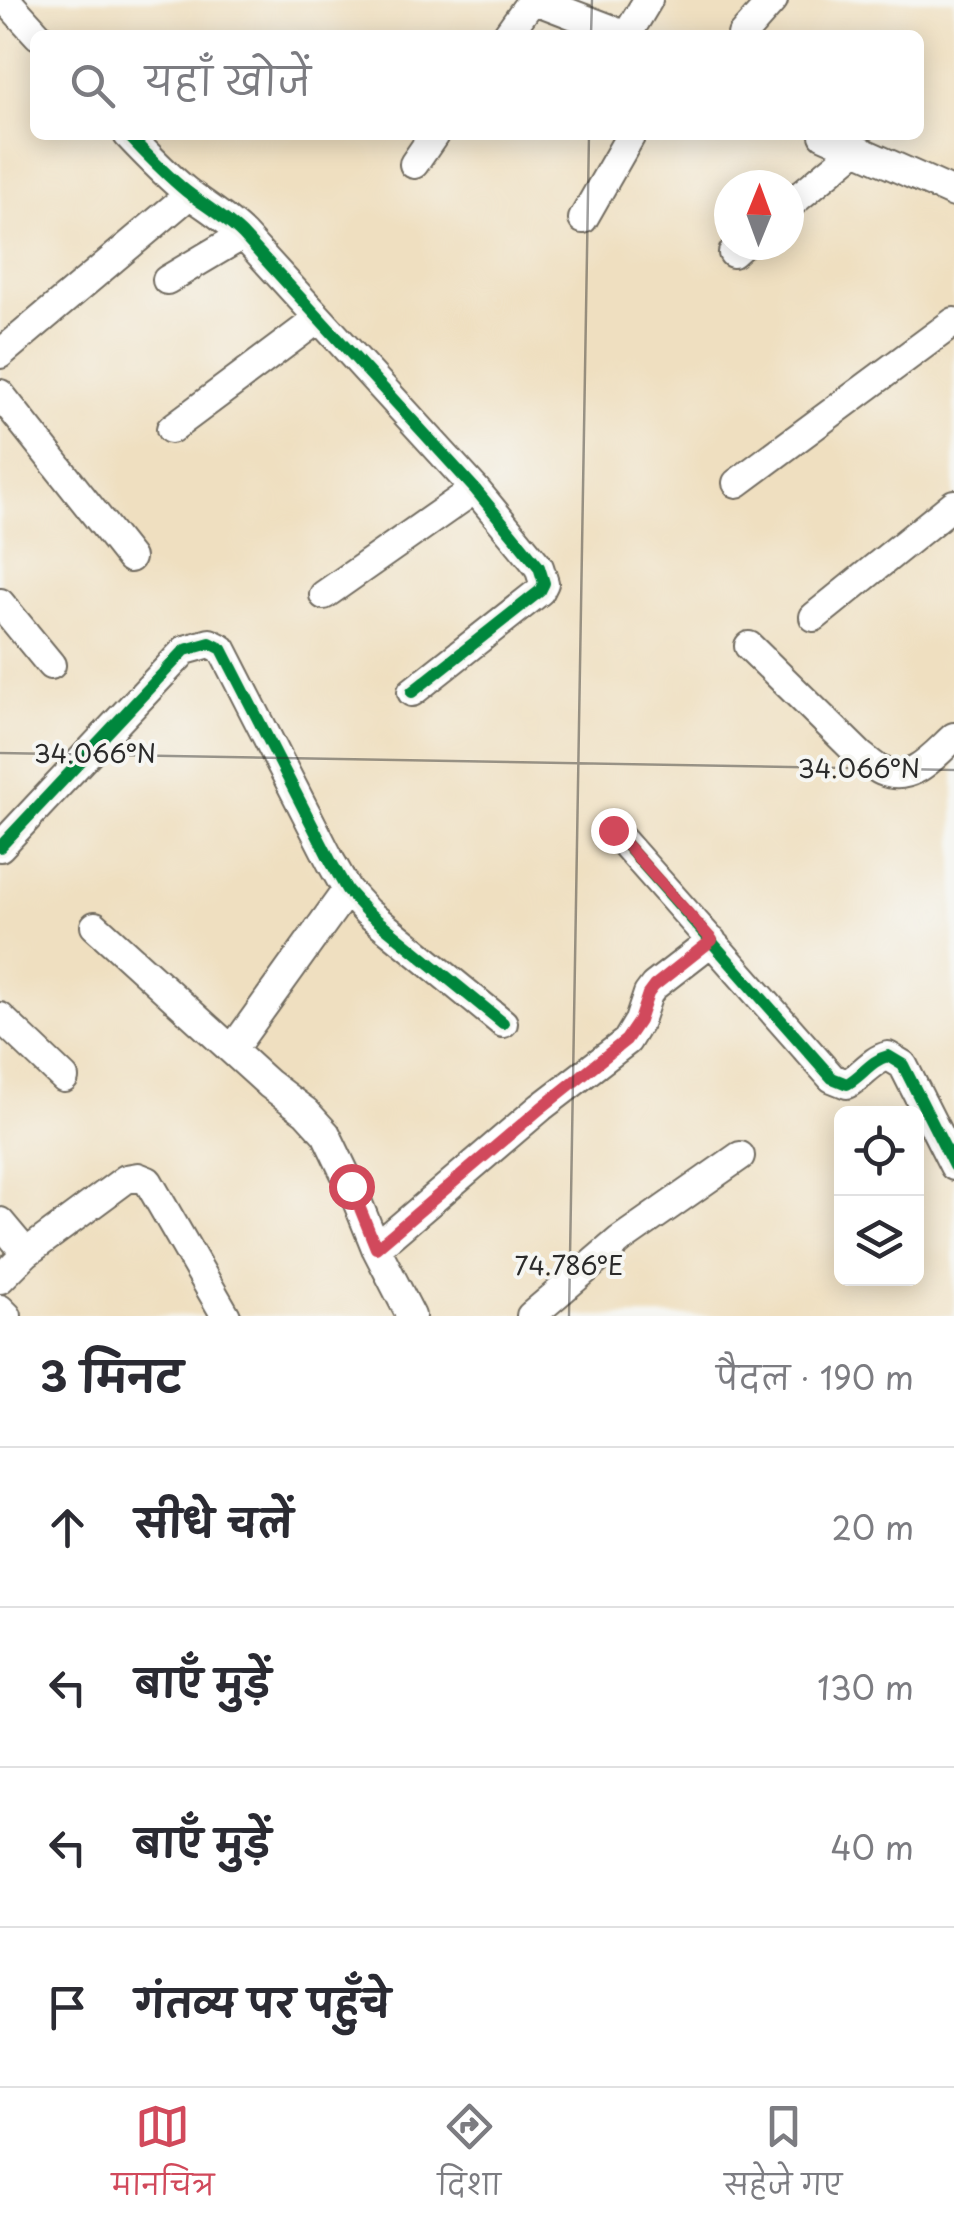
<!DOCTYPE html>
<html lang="hi">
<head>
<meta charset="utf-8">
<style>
  body { margin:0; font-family:"Playpen Sans","Playpen Sans Deva",sans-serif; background:#f2f2f3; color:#2b2b33 }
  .controls { position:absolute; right:30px; bottom:30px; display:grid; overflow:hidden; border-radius:15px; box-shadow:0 5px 25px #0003 }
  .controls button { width:90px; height:90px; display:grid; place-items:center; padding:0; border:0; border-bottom:2px solid #e1e1e2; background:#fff; color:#2b2b33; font:50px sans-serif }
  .compass { position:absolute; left:714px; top:170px; width:90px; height:90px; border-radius:50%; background:#fff; box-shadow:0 5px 25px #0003; rotate:1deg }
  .stop { position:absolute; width:30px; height:30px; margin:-22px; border:8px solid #d1495b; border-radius:50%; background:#fff }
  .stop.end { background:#d1495b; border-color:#fff; box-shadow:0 2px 10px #0008 }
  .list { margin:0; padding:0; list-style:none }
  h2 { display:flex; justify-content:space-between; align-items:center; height:130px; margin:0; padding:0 40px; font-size:42px }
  h2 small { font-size:32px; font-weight:400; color:#7c7c81 }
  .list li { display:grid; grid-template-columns:65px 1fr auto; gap:30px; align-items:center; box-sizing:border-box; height:160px; padding:0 40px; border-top:2px solid #e1e1e2 }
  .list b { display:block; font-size:38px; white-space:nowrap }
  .list em { font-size:32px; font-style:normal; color:#7c7c81 }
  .icon { flex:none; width:55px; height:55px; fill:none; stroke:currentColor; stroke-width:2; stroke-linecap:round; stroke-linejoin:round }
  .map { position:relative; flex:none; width:954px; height:1316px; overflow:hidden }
  .search { position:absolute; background:#fff; box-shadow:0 5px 25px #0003; left:30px; right:30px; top:30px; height:110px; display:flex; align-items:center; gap:25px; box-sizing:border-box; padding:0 35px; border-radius:15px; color:#7c7c81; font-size:38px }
  .sheet { height:770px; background:#fff }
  nav { display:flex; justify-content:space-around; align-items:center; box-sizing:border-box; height:140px; border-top:2px solid #e1e1e2; background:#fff; font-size:28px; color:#7c7c81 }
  nav a { display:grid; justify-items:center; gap:5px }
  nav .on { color:#d1495b }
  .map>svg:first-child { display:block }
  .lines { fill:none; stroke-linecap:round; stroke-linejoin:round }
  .minor-casing { stroke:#706a5f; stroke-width:32 }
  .minor { stroke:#fff; stroke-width:28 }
  .cycleway-casing { stroke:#f6f6f2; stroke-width:19 }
  .cycleway { stroke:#00873e; stroke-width:12 }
  .route { stroke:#d1495b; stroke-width:12 }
  .ticks { fill:none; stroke:#2b2b2b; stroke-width:2.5; stroke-opacity:0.45 }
  .ticks-label { font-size:25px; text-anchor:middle; fill:#2b2b2b; stroke:#f6f6f2; stroke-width:8; stroke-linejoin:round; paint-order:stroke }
</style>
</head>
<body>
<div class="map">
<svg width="954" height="1316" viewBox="0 0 954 1316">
  <rect width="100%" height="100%" fill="#f6f6f2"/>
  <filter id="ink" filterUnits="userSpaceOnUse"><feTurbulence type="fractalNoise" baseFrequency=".01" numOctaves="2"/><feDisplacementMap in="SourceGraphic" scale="20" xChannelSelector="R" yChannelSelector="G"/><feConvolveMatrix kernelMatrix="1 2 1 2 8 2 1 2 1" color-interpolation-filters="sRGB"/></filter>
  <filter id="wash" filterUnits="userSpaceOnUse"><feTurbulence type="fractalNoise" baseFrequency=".0048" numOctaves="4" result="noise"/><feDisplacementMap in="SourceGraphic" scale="40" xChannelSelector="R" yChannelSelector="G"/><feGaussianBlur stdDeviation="2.25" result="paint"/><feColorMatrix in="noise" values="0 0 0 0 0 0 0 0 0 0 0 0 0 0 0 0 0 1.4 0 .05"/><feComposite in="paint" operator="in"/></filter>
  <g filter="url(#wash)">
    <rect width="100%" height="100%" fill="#efdfc0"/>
  </g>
  <g filter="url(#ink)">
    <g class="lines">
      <defs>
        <path id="minor" d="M6,0L38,35
          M535,0L608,28L621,35
          M507,35L532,0
          M627,35L648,0
          M742,35L773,0
          M128,135C147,155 165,174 186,191C205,206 226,218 243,235L475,489L539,567L544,583L540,591L412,692
          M824,135L954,193
          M414,164L434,135
          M789,205L855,150
          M583,219L631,135
          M733,253L742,245
          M167,280L243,235
          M0,354L190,194
          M0,394L130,558
          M171,429L318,319
          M737,483L954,322
          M324,595L475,489
          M0,603L51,665
          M814,617L954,504
          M749,646L861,756C868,761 875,768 882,771C912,784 934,755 954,737
          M613,830L832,1078L847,1084C862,1076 871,1060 888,1056L903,1065L954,1166
          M0,847L185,650L210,643L222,649L331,862L347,890L367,912L503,1023
          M95,926L269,1084L306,1112L326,1134L351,1186L376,1248L411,1316
          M0,1017L64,1078
          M232,1050L347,890
          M0,1222L26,1253
          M376,1248L541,1107L627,1041L639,1021L648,994L654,986L712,941
          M0,1279L26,1253L126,1179L138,1177L148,1181L226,1316
          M0,1309L7,1316
          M531,1316L620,1240L740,1156"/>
      </defs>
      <use href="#minor" class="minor-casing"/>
      <use href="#minor" class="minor"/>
      <defs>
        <path id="cycleway" d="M128,135C147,155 165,174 186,191C205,206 226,218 243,235L475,489L539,567L544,583L540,591L412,692
          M613,830L832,1078L847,1084C862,1076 871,1060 888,1056L903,1065L954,1166
          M0,847L185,650L210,643L222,649L331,862L347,890L367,912L503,1023"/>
      </defs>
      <use href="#cycleway" class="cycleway-casing"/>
      <use href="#cycleway" class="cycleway"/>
    </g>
  </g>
  <g class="lines" filter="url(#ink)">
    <path class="route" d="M351,1186L376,1248L541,1108L626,1040L639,1021L648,994L654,986L712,940L613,830"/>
  </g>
  <path class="ticks" d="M591,35L592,0M0,753L954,770M569,1316L589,135"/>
  <g class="ticks-label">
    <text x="95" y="763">34.066°N</text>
    <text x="859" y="778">34.066°N</text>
    <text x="569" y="1275">74.786°E</text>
  </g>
</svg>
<div class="controls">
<button><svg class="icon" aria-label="locate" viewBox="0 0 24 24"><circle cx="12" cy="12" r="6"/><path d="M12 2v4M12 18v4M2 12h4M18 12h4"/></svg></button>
<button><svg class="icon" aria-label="layers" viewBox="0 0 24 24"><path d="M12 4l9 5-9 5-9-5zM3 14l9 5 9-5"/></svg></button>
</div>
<svg class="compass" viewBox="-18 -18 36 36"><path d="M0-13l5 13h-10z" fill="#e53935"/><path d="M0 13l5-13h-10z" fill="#7c7c81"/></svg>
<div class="stop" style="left:351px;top:1186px"></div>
<div class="stop end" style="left:613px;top:830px"></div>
<div class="search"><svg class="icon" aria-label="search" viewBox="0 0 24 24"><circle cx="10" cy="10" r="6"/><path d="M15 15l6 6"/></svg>यहाँ खोजें</div>
</div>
<section class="sheet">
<h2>3 मिनट<small>पैदल · 190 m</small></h2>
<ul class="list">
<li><svg class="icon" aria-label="ahead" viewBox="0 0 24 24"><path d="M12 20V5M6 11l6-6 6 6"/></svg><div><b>सीधे चलें</b></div><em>20 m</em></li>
<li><svg class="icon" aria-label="left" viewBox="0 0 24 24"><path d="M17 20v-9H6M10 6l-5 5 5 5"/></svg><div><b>बाएँ मुड़ें</b></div><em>130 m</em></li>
<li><svg class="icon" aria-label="left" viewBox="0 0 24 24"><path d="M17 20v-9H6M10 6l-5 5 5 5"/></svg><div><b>बाएँ मुड़ें</b></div><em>40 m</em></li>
<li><svg class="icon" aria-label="arrive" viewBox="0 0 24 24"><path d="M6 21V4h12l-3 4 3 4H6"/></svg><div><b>गंतव्य पर पहुँचे</b></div></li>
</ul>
</section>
<nav>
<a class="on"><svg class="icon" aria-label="map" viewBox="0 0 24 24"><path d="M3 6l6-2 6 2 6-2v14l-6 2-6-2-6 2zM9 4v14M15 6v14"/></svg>मानचित्र</a>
<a><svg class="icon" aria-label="directions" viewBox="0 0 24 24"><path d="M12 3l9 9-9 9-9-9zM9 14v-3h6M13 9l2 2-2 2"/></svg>दिशा</a>
<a><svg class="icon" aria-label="saved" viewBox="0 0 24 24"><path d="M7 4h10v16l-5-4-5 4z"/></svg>सहेजे गए</a>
</nav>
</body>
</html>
